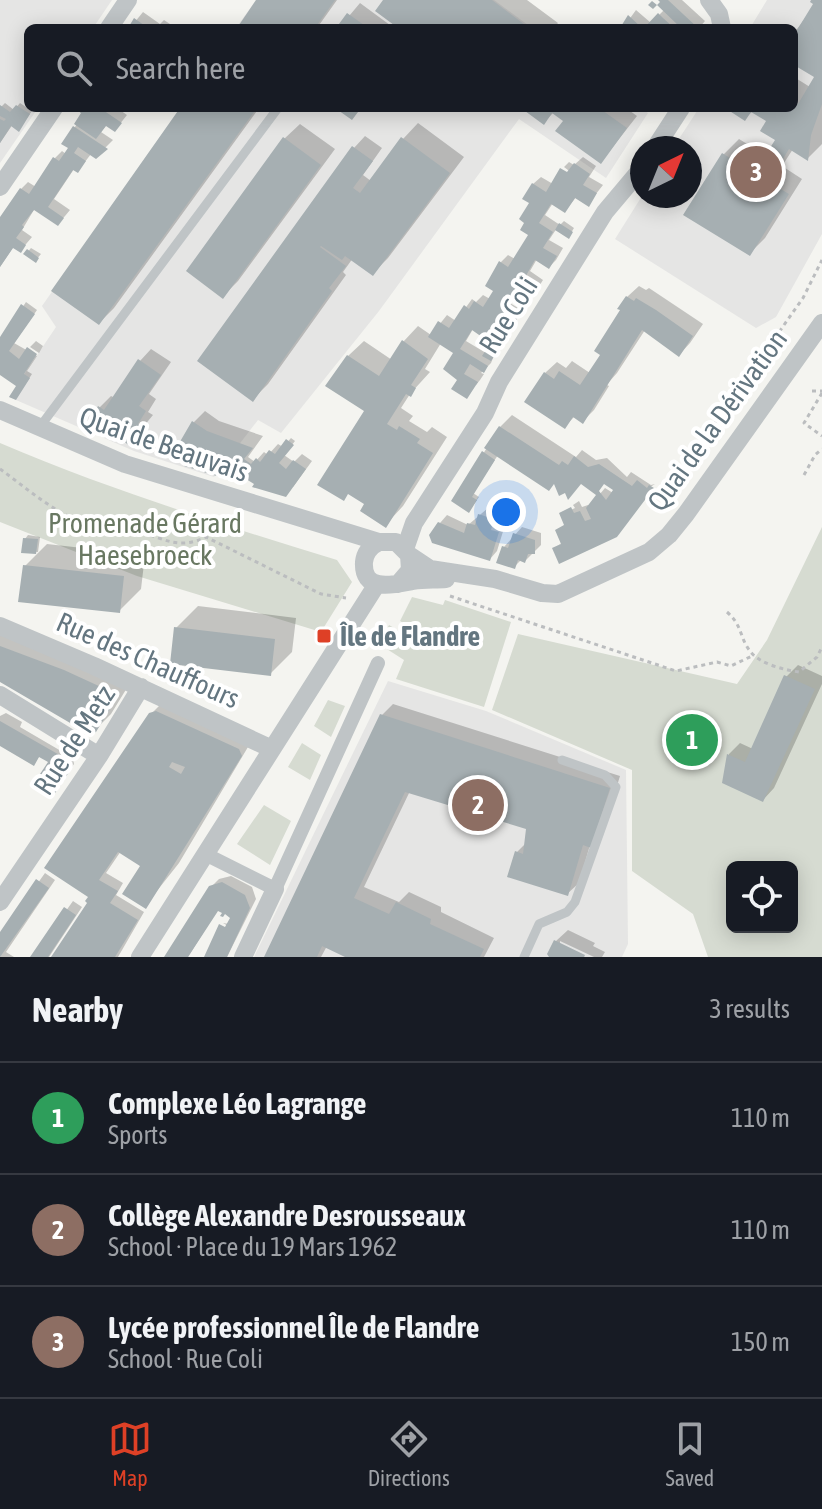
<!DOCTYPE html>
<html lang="en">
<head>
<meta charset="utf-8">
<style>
  body { margin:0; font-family:"Asap Condensed",sans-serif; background:#242831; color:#f1f3f6 }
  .controls { position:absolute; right:24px; bottom:24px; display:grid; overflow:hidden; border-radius:12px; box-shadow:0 4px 20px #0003 }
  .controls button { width:72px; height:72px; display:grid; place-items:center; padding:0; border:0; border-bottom:2px solid #363941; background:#171b24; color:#f1f3f6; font:40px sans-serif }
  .compass { position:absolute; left:630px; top:136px; width:72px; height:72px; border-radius:50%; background:#171b24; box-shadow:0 4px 20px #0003; rotate:43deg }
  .you { position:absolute; left:506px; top:512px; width:28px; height:28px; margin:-20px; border:6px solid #fff; border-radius:50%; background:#1a73e8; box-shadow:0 0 0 12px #1a73e833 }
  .badge { display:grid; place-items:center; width:52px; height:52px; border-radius:50%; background:#de4026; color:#fff; font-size:26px; font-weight:700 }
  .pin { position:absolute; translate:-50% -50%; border:4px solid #fff; box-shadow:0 2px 8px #0006 }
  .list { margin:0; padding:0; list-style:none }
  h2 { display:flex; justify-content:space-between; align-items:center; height:104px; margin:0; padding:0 32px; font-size:34px }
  h2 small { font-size:26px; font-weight:400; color:#9ea1a6 }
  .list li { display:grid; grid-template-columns:52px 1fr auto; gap:24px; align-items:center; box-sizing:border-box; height:112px; padding:0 32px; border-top:2px solid #363941 }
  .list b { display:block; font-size:30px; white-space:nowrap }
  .list p { margin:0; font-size:26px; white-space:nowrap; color:#9ea1a6 }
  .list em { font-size:26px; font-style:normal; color:#9ea1a6 }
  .icon { flex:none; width:44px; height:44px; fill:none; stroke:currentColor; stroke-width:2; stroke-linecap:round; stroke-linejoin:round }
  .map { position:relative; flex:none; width:822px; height:957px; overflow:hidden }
  .search { position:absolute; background:#171b24; box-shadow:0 4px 20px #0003; left:24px; right:24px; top:24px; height:88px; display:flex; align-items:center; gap:20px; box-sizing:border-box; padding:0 28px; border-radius:12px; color:#9ea1a6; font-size:30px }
  .sheet { height:440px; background:#171b24 }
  nav { display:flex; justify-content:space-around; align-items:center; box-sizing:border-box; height:112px; border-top:2px solid #363941; background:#171b24; font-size:22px; color:#9ea1a6 }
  nav a { display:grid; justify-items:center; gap:4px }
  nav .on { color:#de4026 }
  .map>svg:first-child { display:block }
  .built { fill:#e5e5e4 }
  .green { fill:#d6dbd1; fill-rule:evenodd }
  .shadow { fill:#0003; fill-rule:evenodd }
  .building { fill:#a6afb2; fill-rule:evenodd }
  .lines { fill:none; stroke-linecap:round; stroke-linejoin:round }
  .path { stroke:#bbbdbf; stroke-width:3; stroke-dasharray:4 4; stroke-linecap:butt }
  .service { stroke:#bfc4c6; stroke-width:9 }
  .pedestrian { stroke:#bfc4c6; stroke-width:14 }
  .minor { stroke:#bfc4c6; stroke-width:18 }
  .poi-dot { fill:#de4026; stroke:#fff; stroke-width:3 }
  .labels { text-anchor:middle; stroke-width:8; stroke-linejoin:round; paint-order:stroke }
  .street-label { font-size:28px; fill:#647680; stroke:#fff }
  .park-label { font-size:28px; fill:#697862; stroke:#fff }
  .poi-label { font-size:28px; font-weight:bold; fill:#647680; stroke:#fff; text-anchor:start }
</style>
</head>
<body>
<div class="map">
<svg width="822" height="957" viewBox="0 0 822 957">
  <rect width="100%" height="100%" fill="#f4f4f0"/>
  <path class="built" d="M0,0H112L93,28H28V108H38L0,163Z
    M256,0H494L532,28H236Z
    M767,0H822V234L776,317L756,328L615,239L642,196H690V148H673L699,108H794V28H750Z
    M180,108H641L648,113L606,178L519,119L379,311L281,433L258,420L214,477L134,451L9,397L56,327L42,306Z
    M388,681L486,711L626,770L628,944L622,957H254Z"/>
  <path class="green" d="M0,443C110,490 223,525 337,560L352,582L321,632L137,576L0,522Z
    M822,527V957H708L693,914L632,871V770L492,710L518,634L737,684L767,640ZM732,867H792V927H732Z
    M412,597L443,605L445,600L511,622L484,707L396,679L404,660L379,644L389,625L414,640L418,632L400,621Z
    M328,700L345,706L331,737L314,726Z
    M302,743L321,755L310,780L288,767Z
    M264,805L291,821L270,865L237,844Z"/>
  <path class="shadow" d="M259,0H337L317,28H239Z
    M385,0H527L558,23L554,28H401Z
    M661,0H682L705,21L699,28H623L636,10L651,23L664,10Z
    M814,0H822V144L808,158L793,149L782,166L802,179L765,238L749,254L686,214L724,154L739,139L767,156L778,139L769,121L753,111L745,118L729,108H794V77L810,87L817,77L794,62V33L816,4Z
    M360,3L394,28H339Z
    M143,12L160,24L164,20L176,28H130Z
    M5,103L14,110L20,103L32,111L21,126L13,124L0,143V108Z
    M77,108H117L127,115L115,130L107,124L101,132L113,140L96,157L91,154L78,171L74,169L54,199L70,210L65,216L58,224L35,208L22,230L32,237L21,250L14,246L0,267V221L21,189L28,182L36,187L55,158L62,151L66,154L75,127L84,113Z
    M182,108H259L114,308L99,323Z
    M529,108H626L637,116L601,162L566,120L554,112L544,122Z
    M418,123L464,157L388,258L373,273L353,258L343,272L346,275L268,384L253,399L354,148L365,136L382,148L363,175L371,181L403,139Z
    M300,124L335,149L238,281L223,296L284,139Z
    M583,157L596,166L589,177L603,185L588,204L577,196L565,211L553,203L545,215L560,225L564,221L574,228L571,233L557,228L549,240L563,248L556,260L549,267L537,259L530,271L543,280L536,291L529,298L517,291L510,303L523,311L507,332L510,333L497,348L491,363L481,373L484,374L480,380L476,385L461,379L456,353L441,343L425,369L430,372L410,394L401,408L413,416L409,421L427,432L432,427L447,437L403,506L391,519L367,504L371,403L348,356L364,341L392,360L403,342L418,326L431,335L447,315L456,321L472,299L476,302L483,295L490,299L495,290L501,262L508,255L515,259L531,235L533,184L541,177L553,184L577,177L564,167L569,162L574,165ZM473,329L494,343L486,353L466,341Z
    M31,248L41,254L36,260L26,254Z
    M639,286L646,290L649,288L703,324L690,343L679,355L645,330L617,373L609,382L607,385L609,386L594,410L582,422L575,416L564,427L545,373L557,362L566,368L572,361L590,373L607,348L627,297Z
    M26,302L37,310L14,343L37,356L27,371L32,374L19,394V386L0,373V341Z
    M36,341L43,346L39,353L30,347Z
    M151,349L171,362L149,394L156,399L148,412L153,415L130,443L125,432L99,408L111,396L115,398L140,361Z
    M205,411L219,421L263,436L248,457L255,462L264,452L268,455L278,444L283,447L291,438L295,441L284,455L294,462L302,454L312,461L293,487L256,484L236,470L191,460L194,422Z
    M512,415L576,457L582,450L596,460L607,458L627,477L631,472L651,485L655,484L554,548L563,543L566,524L562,514L575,508L573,505L579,501L582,507L588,505L589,507L605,488L613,493L616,490L604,481L555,482L498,455L473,493L479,497L472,507L454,500L500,427Z
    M488,508L500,512L497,523L505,525L497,551L490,559L440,523L447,515L468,525Z
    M522,527L541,533V545L525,561L521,560L515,566L504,547Z
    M28,535L40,537L38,552L23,551L25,539Z
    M47,544L145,555L141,589L119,611L25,566Z
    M198,606L296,618L292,652L270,674L176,628Z
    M0,632L130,683L111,714L95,730L0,680Z
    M798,665L822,676V684L774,788L763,800L724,782L729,754L740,743L753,749L786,677Z
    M166,699L248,747L179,863L145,906L142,867L121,851L106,873L123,883L116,895L144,912L118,957H54L78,921L97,885L150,715Z
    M393,704L620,776L602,834L590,845L579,883L567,894L517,852L527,842L529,828L410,791L364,887L399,902L409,892L441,907V912L494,938L484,957H350L327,946L321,957H267L382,715Z
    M6,713L22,722L20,727L73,758L74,764L58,787L50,761L40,755L34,764L0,744V716Z
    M45,873L55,880L6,952L14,957H0V936Z
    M231,876L252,887L256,899L227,957H206L228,930V926L223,923L229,924L233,917L220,906L188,957H166L211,887L219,879Z
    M73,901L82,907L49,957H33Z
    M568,930L595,943L593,946L605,952L602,957H594L560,941V945L585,957H552L556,941Z"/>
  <path class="building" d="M256,0H335L315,28H237Z
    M383,0H492L529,28H398L375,11Z
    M658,0H668L698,28H681L657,5L653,9L648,5L652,1L657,5L660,2Z
    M811,0H822V104L811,135L808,161L789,149L769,182L789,194L750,256L683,215L722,153L754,173L775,140L760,131L766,121L751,112L745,121L725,108H794V101L798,104L814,77L794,65V35L813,4L810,2Z
    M347,13L364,25L369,28H336Z
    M658,13L663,18L674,28H644Z
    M628,15L642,28H620Z
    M134,18L148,28H128Z
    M0,105L10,112L16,105L30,114L19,132L11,126L0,143V119L4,121L6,119L0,116Z
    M74,108H100L122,123L115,132L106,126L96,139L74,124L81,113Z
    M180,108H257L99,325L51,291Z
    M335,108H361L352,120Z
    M527,108H599L627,128L601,164L555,131L563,121L552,113L544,125L525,111Z
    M73,126L108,149L96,159L78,147L74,153L86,161L78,173L73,170L48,207L64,218L58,226L34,210L22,225L24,227L16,238L26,245L21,253L13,248L0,267V217L20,188L29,194L53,157L59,161L68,148L61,144Z
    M283,137L321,165L223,299L186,271Z
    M401,137L450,173L373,276L345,256L342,260L321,246L320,247L346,266L329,288L332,291L253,402L197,361L352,146L373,161L353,188L360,193Z
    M574,163L590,174L583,185L597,193L589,207L575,198L565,213L551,204L539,223L553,232L543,248L557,256L549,269L535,260L524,279L538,288L529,301L515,292L504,311L517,319L510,332L496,323L490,332L504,341L499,349L472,330L460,349L488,366L484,373L470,364L464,374L478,382L467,399L451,389L457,380L443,369L453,353L428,337L438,321L449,328L464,305L469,309L474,301L483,307L493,291L485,286L494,270L499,261L508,267L528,235L520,230L524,223L519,219L529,203L522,199L532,183L546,192L560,168L567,172Z
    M559,223L573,232L569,239L555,230Z
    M27,249L39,258L36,263L23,254Z
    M626,296L634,301L636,298L656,310L693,336L679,357L642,330L583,424L573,417L565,429L524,402L544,372L554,379L559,371L580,385L600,355L594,351L620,310L617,309Z
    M21,304L35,314L9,351L19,359L27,347L37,354L24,374L30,378L16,400L9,397L16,386L0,375V337Z
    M402,340L428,359L411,385L416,388L411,397L406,394L387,424L397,430L399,426L420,439L417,443L433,453L386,528L360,511L364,504L348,494L344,501L317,485L364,411L325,386L347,355L379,376Z
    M488,347L496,353L491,361L482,356Z
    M138,359L161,375L139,406L146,411L138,424L143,427L130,446L119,438L122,433L93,414L98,406L104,410Z
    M192,421L207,431L253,448L244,459L251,464L256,458L260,462L269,450L275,454L286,439L294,445L279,463L286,469L293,460L306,469L286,497L252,487L254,484L235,472L232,477L222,474L220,477L184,466L188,460L174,452Z
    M499,426L559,465L562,461L568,465L574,456L588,467L599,464L632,486L637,480L647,488L649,485L654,488L617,537L559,564L552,548L561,544L555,530L564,525L559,513L571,507L574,513L580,511L585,521L591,519L586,508L596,495L581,484L568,500L565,493L559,496L554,484L549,491L484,448ZM604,484L613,490L606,500L599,491Z
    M482,451L495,460L472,497L477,500L469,513L451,501Z
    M478,514L494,519L491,530L499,532L490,561L432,543L429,535L438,522L464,533L467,523L475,525Z
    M513,533L535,540V554H528L525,563L518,560L515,569L496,563L502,546L508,548Z
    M23,538L38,539L36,554L21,553Z
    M23,565L124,576L120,613L18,602Z
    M174,627L275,639L271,676L170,664Z
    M0,646L64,670L114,693L116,699L96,732L89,734L0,682Z
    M784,675L815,689L763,802L722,783L727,754L745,762Z
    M156,711L239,749L242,756L146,909L122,894L140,866L118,852L99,880L118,891L110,903L138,920L115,957H51L87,903L85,901L88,897L44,868L149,713ZM172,762L185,767L181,774L169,767Z
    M380,714L610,788L591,848L583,845L568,896L507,877L515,851L523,854L526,829L405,792L354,898L389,914L396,902L431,919L430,924L484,949L480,957H345L322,946L317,957H264Z
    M0,721L70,761L71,769L55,793L36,780L48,762L39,757L34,766L0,746Z
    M36,879L49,888L0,957V932Z
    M222,882L245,895L250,908L227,957H204L219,924L225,927L230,918L225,914L223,917L220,916L222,913L218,911L188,957H164L209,886Z
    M64,907L76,915L48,957H30Z
    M554,940L585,955L584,957H549L547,954Z"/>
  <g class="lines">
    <path class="path" d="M812,391H822
      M822,393L804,423L822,436
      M0,469C28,489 56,515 90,525C106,530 124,528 140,532C166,539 178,550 206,537L321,594L346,598
      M804,475L815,455L822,449
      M677,494L670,487L803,298L822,260
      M450,596L676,671L717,662L731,666L754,655
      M727,612C743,626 739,637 750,651C759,664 785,670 799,672L817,657L822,647"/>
    <path class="service" d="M39,428L278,108
      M524,957L539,924L567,912L575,902L616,787L605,775L562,760"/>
    <path class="pedestrian" d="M205,854L275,889L378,663"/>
    <path class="minor" d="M709,0L719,14L722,28
      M109,28L128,0
      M655,148L681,108
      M0,187L54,108
      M0,410L125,464L379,542
      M405,549L414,523L485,413L499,382L605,212L642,168
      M409,555L430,569L495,579L542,593L558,594L649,552L669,535L686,514L822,323
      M398,584L410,570L409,555L396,542H379C371,546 365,552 364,562C362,594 396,584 413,581C424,579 435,580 446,579
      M0,626L94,666L272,749
      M0,695L99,756
      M0,902L99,756L141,687
      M140,957L377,584
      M243,957L275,889"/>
  </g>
  <rect class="poi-dot" x="316" y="628" width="16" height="16" rx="4"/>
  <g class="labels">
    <g class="street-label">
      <text transform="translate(508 315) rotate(-58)" y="10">Rue Coli</text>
      <text transform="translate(717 420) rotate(-54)" y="10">Quai de la Dérivation</text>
      <text transform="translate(164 444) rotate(19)" y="10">Quai de Beauvais</text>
      <text transform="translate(148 660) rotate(24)" y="10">Rue des Chauffours</text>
      <text transform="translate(74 740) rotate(-57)" y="10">Rue de Metz</text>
    </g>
    <g class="park-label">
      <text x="145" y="533">Promenade Gérard<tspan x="145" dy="32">Haesebroeck</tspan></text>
    </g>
    <g class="poi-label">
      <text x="340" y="646">Île de Flandre</text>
    </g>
  </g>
</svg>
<div class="controls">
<button><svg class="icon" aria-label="locate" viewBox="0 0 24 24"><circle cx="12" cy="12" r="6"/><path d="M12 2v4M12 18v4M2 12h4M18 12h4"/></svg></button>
</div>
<svg class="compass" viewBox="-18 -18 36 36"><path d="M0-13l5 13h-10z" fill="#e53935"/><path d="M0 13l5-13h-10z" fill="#9ea1a6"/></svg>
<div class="you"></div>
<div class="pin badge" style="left:692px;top:740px;background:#2e9e5b">1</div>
<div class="pin badge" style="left:478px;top:805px;background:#8d6e63">2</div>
<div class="pin badge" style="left:756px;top:172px;background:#8d6e63">3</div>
<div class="search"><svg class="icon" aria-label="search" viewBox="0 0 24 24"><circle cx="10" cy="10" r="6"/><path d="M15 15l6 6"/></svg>Search here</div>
</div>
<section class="sheet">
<h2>Nearby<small>3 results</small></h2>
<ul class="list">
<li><span class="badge" style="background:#2e9e5b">1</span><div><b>Complexe Léo Lagrange</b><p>Sports</p></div><em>110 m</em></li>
<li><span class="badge" style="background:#8d6e63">2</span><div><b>Collège Alexandre Desrousseaux</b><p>School · Place du 19 Mars 1962</p></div><em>110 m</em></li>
<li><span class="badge" style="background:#8d6e63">3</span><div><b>Lycée professionnel Île de Flandre</b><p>School · Rue Coli</p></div><em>150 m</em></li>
</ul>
</section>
<nav>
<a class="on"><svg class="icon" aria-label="map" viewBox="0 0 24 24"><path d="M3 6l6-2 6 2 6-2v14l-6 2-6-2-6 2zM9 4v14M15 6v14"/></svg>Map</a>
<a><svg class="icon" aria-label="directions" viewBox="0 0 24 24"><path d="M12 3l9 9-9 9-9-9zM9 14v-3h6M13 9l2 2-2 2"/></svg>Directions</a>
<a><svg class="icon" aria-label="saved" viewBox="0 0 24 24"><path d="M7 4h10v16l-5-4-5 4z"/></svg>Saved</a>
</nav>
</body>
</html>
